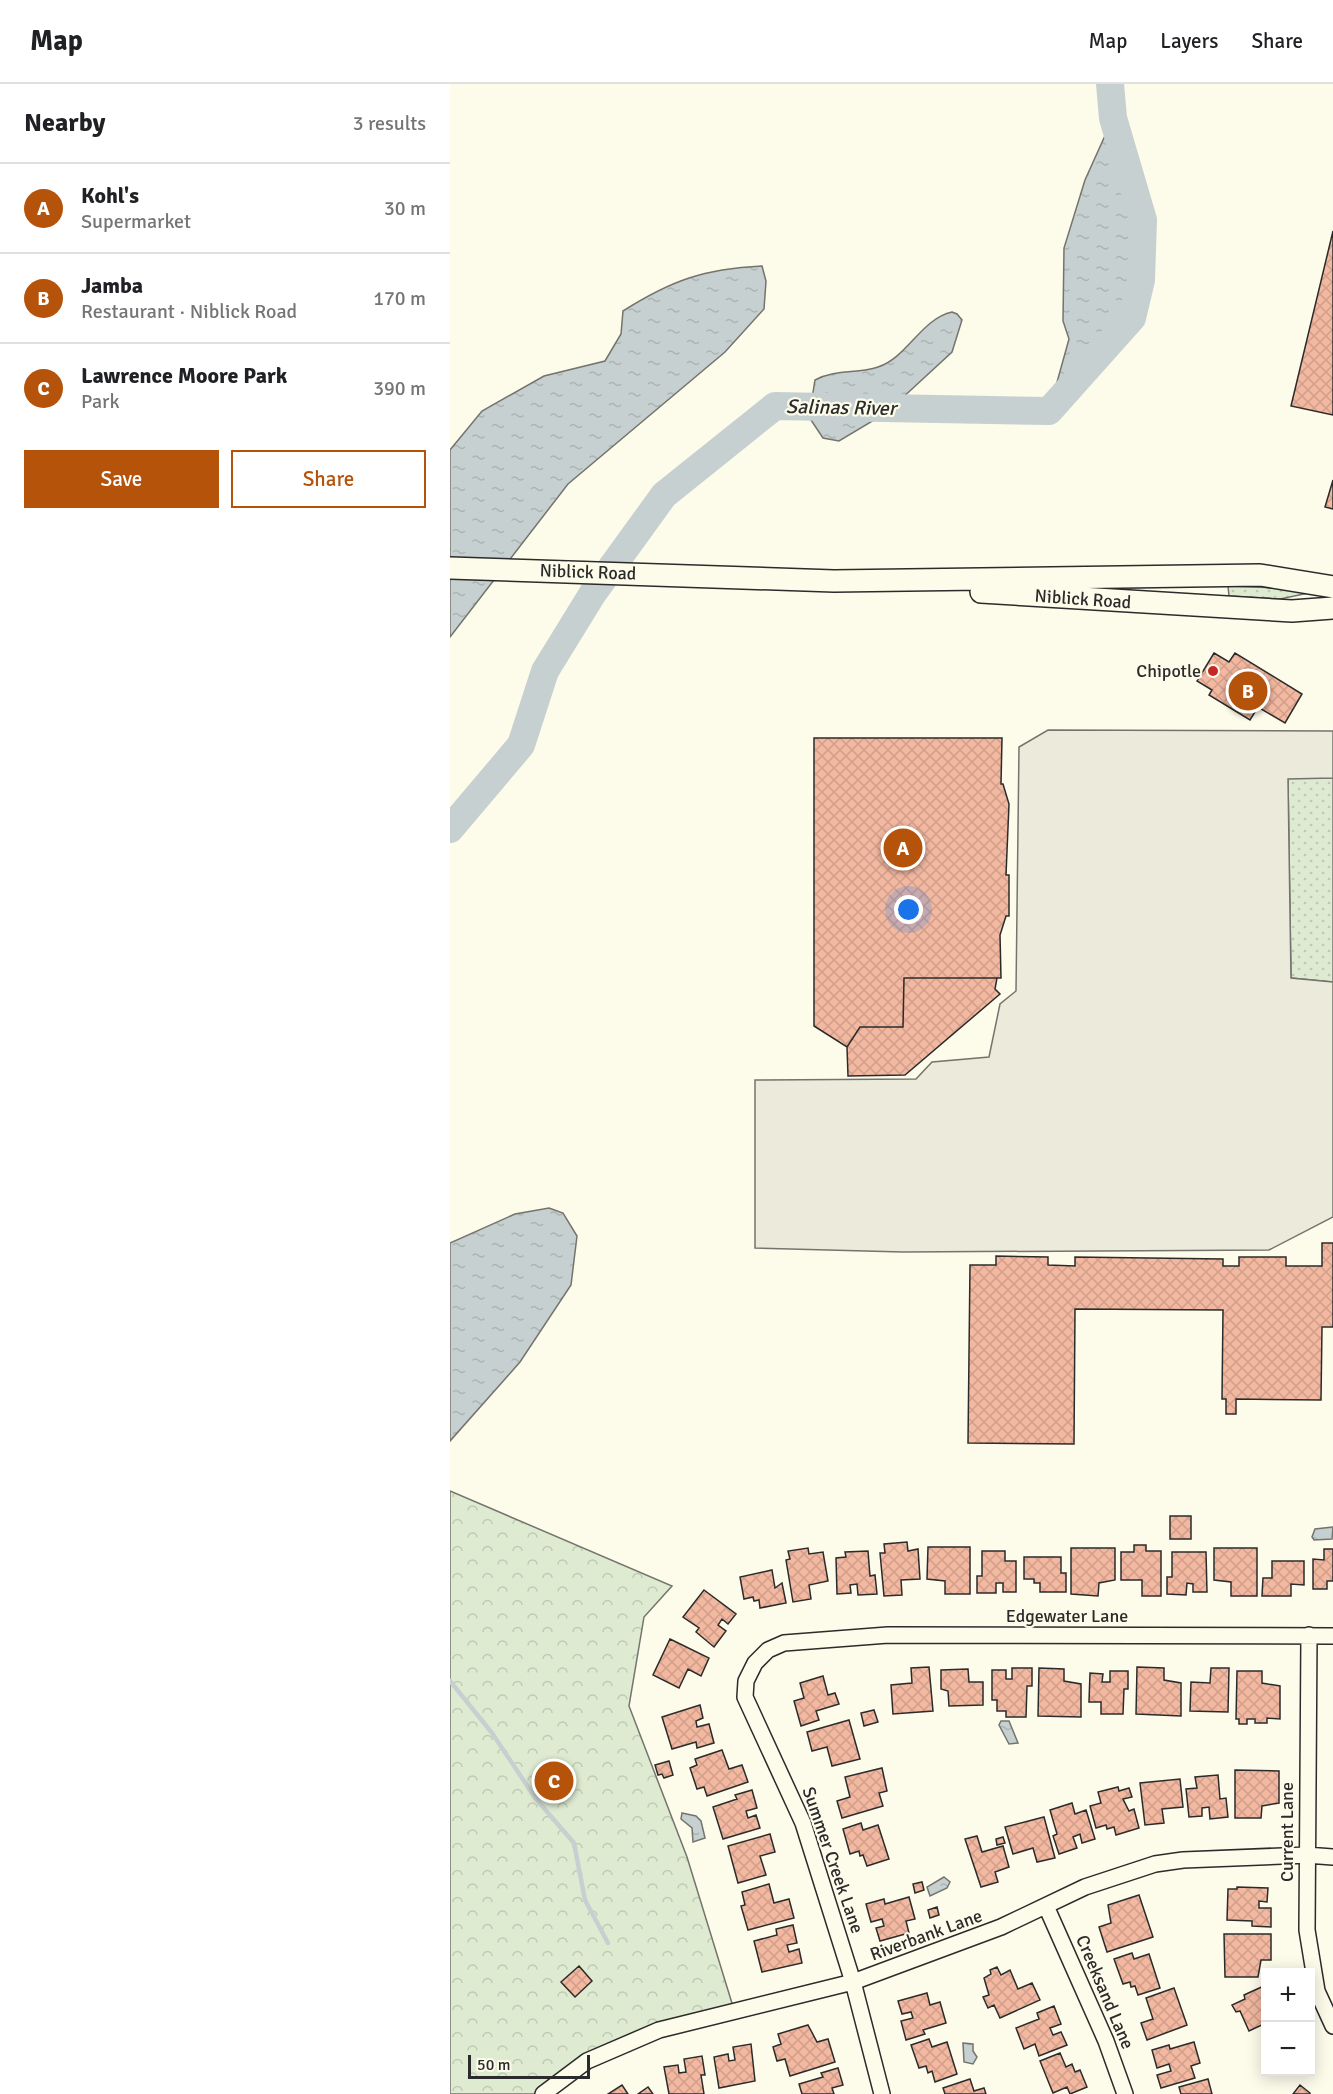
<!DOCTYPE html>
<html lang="en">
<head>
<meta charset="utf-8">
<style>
  body { margin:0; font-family:Signika,sans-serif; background:#f2f2f2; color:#202124 }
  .controls { position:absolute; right:18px; bottom:18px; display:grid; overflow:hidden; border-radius:0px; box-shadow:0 3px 15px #0003 }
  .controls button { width:54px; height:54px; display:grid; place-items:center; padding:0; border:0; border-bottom:2px solid #e0e0e0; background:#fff; color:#202124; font:30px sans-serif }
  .scale { position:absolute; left:18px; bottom:15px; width:122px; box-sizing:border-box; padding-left:6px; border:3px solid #2b2b2b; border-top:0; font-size:16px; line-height:21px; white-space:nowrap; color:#2b2b2b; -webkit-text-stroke:4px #fdfbea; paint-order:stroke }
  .you { position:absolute; left:459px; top:826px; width:21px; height:21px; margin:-15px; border:4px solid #fff; border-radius:50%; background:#1a73e8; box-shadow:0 0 0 9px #1a73e833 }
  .badge { display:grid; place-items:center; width:39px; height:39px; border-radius:50%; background:#b45309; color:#fff; font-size:20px; font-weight:700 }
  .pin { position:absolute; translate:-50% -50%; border:3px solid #fff; box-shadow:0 2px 6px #0006 }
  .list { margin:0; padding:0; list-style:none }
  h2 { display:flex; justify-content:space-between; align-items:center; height:78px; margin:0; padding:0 24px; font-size:26px }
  h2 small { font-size:20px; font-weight:400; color:#757577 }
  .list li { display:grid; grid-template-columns:39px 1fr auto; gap:18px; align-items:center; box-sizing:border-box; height:90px; padding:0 24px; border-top:2px solid #e0e0e0 }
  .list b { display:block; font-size:22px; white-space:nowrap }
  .list p { margin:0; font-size:20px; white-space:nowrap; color:#757577 }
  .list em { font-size:20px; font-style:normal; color:#757577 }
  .actions { display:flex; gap:12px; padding:18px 24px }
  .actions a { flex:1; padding:14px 0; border:2px solid #b45309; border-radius:0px; text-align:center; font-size:21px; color:#b45309 }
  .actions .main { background:#b45309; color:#fff }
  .map { position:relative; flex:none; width:883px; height:2010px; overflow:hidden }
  header { display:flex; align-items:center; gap:36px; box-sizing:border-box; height:84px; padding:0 30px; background:#fff; border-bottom:2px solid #e0e0e0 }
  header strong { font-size:28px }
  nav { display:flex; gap:33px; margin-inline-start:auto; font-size:21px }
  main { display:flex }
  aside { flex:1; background:#fff }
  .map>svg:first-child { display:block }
  .grass { fill:url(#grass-dots); stroke:#74746e; stroke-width:1.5 }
  .park { fill:url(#park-crowns); stroke:#74746e; stroke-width:1.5 }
  .parking { fill:#eceadb; stroke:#74746e; stroke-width:1.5 }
  .water { fill:url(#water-ripples); stroke:#74746e; stroke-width:1.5 }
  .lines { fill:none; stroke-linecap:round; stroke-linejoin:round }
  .stream { stroke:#c7d0d0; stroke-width:4.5 }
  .river { stroke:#c7d0d0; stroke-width:28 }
  .building { fill:url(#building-cross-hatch); stroke:#2b2b2b; stroke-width:1.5 }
  .street-casing { stroke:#2b2b2b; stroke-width:18 }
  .secondary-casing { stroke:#2b2b2b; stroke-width:24 }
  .street { stroke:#fdfbea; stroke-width:15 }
  .secondary { stroke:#fdfbea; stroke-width:21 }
  .poi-dot { fill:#c62828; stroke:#fdfbea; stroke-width:2 }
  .labels { text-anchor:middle; stroke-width:4.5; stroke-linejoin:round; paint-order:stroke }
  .street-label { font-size:18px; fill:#2b2b2b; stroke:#fdfbea }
  .poi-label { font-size:18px; fill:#2b2b2b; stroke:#fdfbea; text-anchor:end }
  .water-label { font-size:20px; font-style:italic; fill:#2b2b2b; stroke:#fdfbea }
</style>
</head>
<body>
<header>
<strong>Map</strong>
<nav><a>Map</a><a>Layers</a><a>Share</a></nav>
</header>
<main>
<aside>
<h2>Nearby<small>3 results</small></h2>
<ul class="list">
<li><span class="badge">A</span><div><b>Kohl's</b><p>Supermarket</p></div><em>30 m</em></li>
<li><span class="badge">B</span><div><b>Jamba</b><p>Restaurant · Niblick Road</p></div><em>170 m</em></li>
<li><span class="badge">C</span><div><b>Lawrence Moore Park</b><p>Park</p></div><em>390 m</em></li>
</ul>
<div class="actions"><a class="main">Save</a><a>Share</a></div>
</aside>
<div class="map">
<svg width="883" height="2010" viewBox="0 0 883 2010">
  <defs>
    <pattern id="grass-dots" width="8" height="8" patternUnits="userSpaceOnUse" patternTransform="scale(1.5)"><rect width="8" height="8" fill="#deebd1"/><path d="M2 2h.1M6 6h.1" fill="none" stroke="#bfcab4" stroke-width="1.8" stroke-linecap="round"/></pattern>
    <pattern id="park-crowns" width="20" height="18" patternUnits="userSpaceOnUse" patternTransform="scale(1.5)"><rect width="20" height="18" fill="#deebd1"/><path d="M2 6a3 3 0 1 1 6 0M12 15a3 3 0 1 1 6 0" fill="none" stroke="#bfcab4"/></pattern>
    <pattern id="water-ripples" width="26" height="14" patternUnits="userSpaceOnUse" patternTransform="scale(1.5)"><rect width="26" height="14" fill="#c7d0d0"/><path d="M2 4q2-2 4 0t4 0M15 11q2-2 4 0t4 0" fill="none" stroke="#abb3b3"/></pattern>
    <pattern id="building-cross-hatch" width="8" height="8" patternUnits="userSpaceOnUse" patternTransform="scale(1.5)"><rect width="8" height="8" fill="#f2b8a0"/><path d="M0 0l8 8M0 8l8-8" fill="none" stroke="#d09e8a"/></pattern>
  </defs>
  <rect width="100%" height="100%" fill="#fdfbea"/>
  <path class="grass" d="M778,502L873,506L830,515L779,512Z
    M838,694H883V898L841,894Z"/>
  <path class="park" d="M0,1407L222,1502L194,1533L179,1622L237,1773L285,1929L156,1967L93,2010H0Z"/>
  <path class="parking" d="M598,646L883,647V694L838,695L841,894L883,898V1133L819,1166L453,1168L305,1164V996L466,995L482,978L539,973L550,920L566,907L569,663Z"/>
  <path class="water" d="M663,34L693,136L691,196L682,234L599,327L619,255L613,237L614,164L635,96Z
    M312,182L316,197L314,225L275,268L118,400L0,553V366L32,327L94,292L155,277L171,250L173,227C222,196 254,185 312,182Z
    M502,228L507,230L512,236L502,268L436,329L389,357L373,354L359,333L365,296C386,285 407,290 428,283C458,273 471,235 502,228Z
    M99,1124L113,1129L127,1152L121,1201L70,1278L0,1357V1159L65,1130Z
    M883,1443L882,1455L864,1456L862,1453L865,1445Z
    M551,1637H559L568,1659L559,1660L549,1641Z
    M232,1729L246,1732L251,1737L255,1754L243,1758L242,1744L231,1735Z
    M494,1793L500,1798L497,1804L480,1812L477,1803Z
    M513,1959L523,1960V1967L527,1973L523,1980L514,1978Z"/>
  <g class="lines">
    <path class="stream" d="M0,1597L42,1649L86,1715L124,1759L135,1816L158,1859"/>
    <path class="river" d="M0,745L71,661L95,587L143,509L214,411L325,322L599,327L682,234L691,196L693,136L663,34L660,0"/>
  </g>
  <path class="building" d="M883,147V331L841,322Z
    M883,396V425L875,423Z
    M764,569L779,578L785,569L852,610L835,639L808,623L800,636L759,611L762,606L747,597Z
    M364,654H552L551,700H553L559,720L556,791H559V832H556L550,851L551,894H454L453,943H410L397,963L364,942Z
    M454,894H547L545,905L550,910L455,991L398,992L397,963L410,943H453Z
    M872,1159H883V1243H872L871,1316L786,1315V1330H776V1315H772L773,1226L625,1225L624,1360L518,1359L520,1181H546V1172L598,1173V1181L625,1182V1173L773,1175V1182H789V1173H836V1182H872Z
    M720,1432H741V1455H720Z
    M457,1458L458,1467L468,1465L470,1495L451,1496L452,1511L434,1512L430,1469H435L434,1460Z
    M684,1461H696V1467H711V1512H692V1496H671V1468H684Z
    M478,1463H520V1510H495V1497L477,1495Z
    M358,1464L359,1470L373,1468L378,1497L359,1501L361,1515L343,1518L336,1476L340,1475L338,1467Z
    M621,1464H665V1496L649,1499L648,1512L621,1510Z
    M764,1464H807V1512H781V1498L764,1496Z
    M874,1465H883V1497H877V1505H863V1475L874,1476Z
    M418,1467L420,1492L425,1491L427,1510L408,1511L407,1500L400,1501L401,1509L387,1510L386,1474L396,1473L395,1468Z
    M532,1467H555V1477H566V1508H553V1499H546V1509H527V1492H532Z
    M722,1468H756L757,1508H743V1500L737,1499L736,1511L717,1510V1493H722Z
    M574,1473H611V1489H616V1508H590V1499H584V1495H574Z
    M822,1477H854V1501L841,1500V1512H812L813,1494H822Z
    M322,1486L325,1504L332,1499L336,1519L310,1524L309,1516L304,1517L303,1513L294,1515L290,1493Z
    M254,1506L286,1530L278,1540L272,1535L268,1541L276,1547L264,1563L246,1548L249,1544L233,1533Z
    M220,1555L259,1574L251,1592L238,1585L229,1604L203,1591Z
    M479,1583L483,1627L443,1630L441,1601L462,1599L461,1584Z
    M687,1583L714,1584V1596L731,1599V1632L686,1630Z
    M562,1584H582V1602H577L576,1633H556V1627H547V1616H542V1586H556V1595H562Z
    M589,1584L614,1585V1597L631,1600V1633L588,1632Z
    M761,1584H779L778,1628L740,1627L741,1598L760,1599Z
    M518,1585L519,1598H533V1621L499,1622L498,1607L491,1605V1586Z
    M660,1587H678V1605H674L673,1630H651V1618H639L640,1589L653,1590L652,1598H660Z
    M787,1587H812V1599L830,1602V1635L817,1634V1639H805V1635H797V1640H789V1635H786Z
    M373,1592L378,1611L385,1609L389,1620L366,1627L369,1636L351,1642L344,1617L354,1614L350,1599Z
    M250,1621L253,1634L246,1637L247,1643L259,1640L264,1659L247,1664L246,1658L222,1665L212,1633Z
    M424,1626L428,1638L414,1642L411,1629Z
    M399,1636L410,1675L382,1682L377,1663L362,1667L357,1648Z
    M272,1666L279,1685L292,1681L298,1698L257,1712L254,1703L247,1705L240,1684L247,1681L245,1675Z
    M219,1677L223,1691L214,1694L212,1690L208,1691L205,1681Z
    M432,1684L437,1707L429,1709L433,1722L392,1734L387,1717L400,1713L395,1693Z
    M785,1686L829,1687V1719L812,1722L811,1734H785Z
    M768,1691L770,1715L776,1714L778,1733L760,1735L759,1723L752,1724V1732L739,1733L736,1705L747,1704L745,1693Z
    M730,1695L733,1723L712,1725L714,1739L695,1741L690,1699Z
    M668,1703L669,1707L679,1704L682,1713L673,1715L679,1727L684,1725L689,1744L666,1751L664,1743L657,1745L656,1741L646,1744L640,1722L651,1719L648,1708Z
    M302,1706L307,1724L296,1727L298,1734L306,1731L310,1744L273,1755L263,1723L287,1715L285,1711Z
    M622,1719L625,1730L636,1726L645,1755L632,1759L630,1750L623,1753L627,1764L609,1770L603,1752L607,1750L600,1726Z
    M594,1733L605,1774L587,1778L583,1764L563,1770L555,1743Z
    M411,1739L413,1746L428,1741L439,1775L417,1782L413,1771L410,1772L409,1767L400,1770L393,1745Z
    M320,1750L325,1768L310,1772L316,1791L288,1799L278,1762Z
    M527,1752L532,1768L553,1762L559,1783L545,1788L548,1798L531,1803L515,1755Z
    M553,1753L555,1759L547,1761L546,1755Z
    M472,1798L474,1806L465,1809L463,1800Z
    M319,1800L324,1819L339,1815L344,1834L298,1846L291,1822L295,1821L292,1808Z
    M787,1803L818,1804L817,1818L809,1817V1824H821V1843L802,1842V1837L777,1836L778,1805H787Z
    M689,1811L703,1853L657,1868L649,1843L661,1839L658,1821Z
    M459,1813L465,1835L456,1837L459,1849L430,1857L426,1844L434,1842L432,1835L421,1838L416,1820L434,1815L435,1820Z
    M487,1823L489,1831L480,1834L478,1826Z
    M343,1841L347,1859L337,1861L339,1868L349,1865L352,1879L312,1888L304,1857L327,1851L326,1845Z
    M774,1850H821V1876H811L808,1893H775Z
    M682,1869L684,1875L699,1870L710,1904L688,1911L685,1902L681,1903L680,1898L673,1900L664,1875Z
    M129,1882L142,1897L125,1913L111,1898Z
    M547,1883L551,1891L560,1886L568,1905L582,1899L590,1916L550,1934L544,1921L538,1924L533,1913L539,1911L534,1894L541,1890L540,1886Z
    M816,1901V1939L799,1947L790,1927L786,1928L782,1921L795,1915L794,1911Z
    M724,1904L737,1941L697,1956L691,1939L703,1935L696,1914Z
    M477,1909L480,1921L490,1918L496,1939L473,1946L475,1950L456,1956L451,1937L463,1934L461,1928L452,1930L448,1917Z
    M604,1922L611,1940L600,1944L603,1951L611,1948L617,1961L589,1972L585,1960L574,1965L566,1944L589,1935L587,1929Z
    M358,1941L367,1958L378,1955L385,1978L340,1992L335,1975L327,1977L323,1963L331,1960L328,1950Z
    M479,1955L482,1963L497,1958L507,1990L485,1998L482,1987L478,1989L476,1982L469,1984L461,1961Z
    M744,1958L750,1979L741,1982L745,1994L711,2004L707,1991L721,1987L719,1980L707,1984L702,1966L719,1961L720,1965Z
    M301,1960L305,1997L269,2004L264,1973L278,1970L279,1977L285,1976L283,1963Z
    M610,1969L616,1983L622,1980L625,1988L630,1986L637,2003L620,2010L617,2003L603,2009L590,1977Z
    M252,1972L255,1991H251L254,2010H219L214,1983L228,1981L229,1989L236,1988L234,1975Z
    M388,1984L393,2001L382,2004L384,2010H352L349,2000L373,1993L371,1989Z
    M520,1995L524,2007L534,2004L536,2010H495L493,2004Z
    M758,1995L762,2010H731L729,2003Z
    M172,2001L178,2010H158Z
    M850,2001L860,2009V2010H843Z
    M198,2003L203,2010H188Z"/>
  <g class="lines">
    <defs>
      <path id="street" d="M859,1551L857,1846L867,1907L883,1942
        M596,1822L656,1957L675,2010
        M93,2010L137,1977L209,1946L403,1898L551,1843L635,1803L705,1780L733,1776L856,1771L883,1773
        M432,2010L403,1898L353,1739L295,1613L296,1597L305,1579L318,1566L334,1559L438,1551L883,1552"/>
      <path id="secondary" d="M0,484L384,497L810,491L883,503
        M531,508L842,527L883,524"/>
    </defs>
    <use href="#street" class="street-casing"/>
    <use href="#secondary" class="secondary-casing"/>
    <use href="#street" class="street"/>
    <use href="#secondary" class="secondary"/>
  </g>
  <circle class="poi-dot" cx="763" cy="587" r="6"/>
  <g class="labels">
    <g class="street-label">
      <text transform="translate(138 488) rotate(2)" y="6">Niblick Road</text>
      <text transform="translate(633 515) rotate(4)" y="6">Niblick Road</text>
      <text x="617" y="1538">Edgewater Lane</text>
      <text transform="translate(837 1748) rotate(-90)" y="6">Current Lane</text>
      <text transform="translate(383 1776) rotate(71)" y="6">Summer Creek Lane</text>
      <text transform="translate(476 1851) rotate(-20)" y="6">Riverbank Lane</text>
      <text transform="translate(655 1908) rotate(67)" y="6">Creeksand Lane</text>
    </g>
    <g class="poi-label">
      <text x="751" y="593">Chipotle</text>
    </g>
    <g class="water-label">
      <text transform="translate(391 323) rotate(1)" y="7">Salinas River</text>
    </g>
  </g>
</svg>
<div class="controls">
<button>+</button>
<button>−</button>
</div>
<div class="scale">50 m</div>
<div class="you"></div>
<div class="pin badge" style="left:453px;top:764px">A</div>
<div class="pin badge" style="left:798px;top:607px">B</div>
<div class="pin badge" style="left:104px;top:1697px">C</div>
</div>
</main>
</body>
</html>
